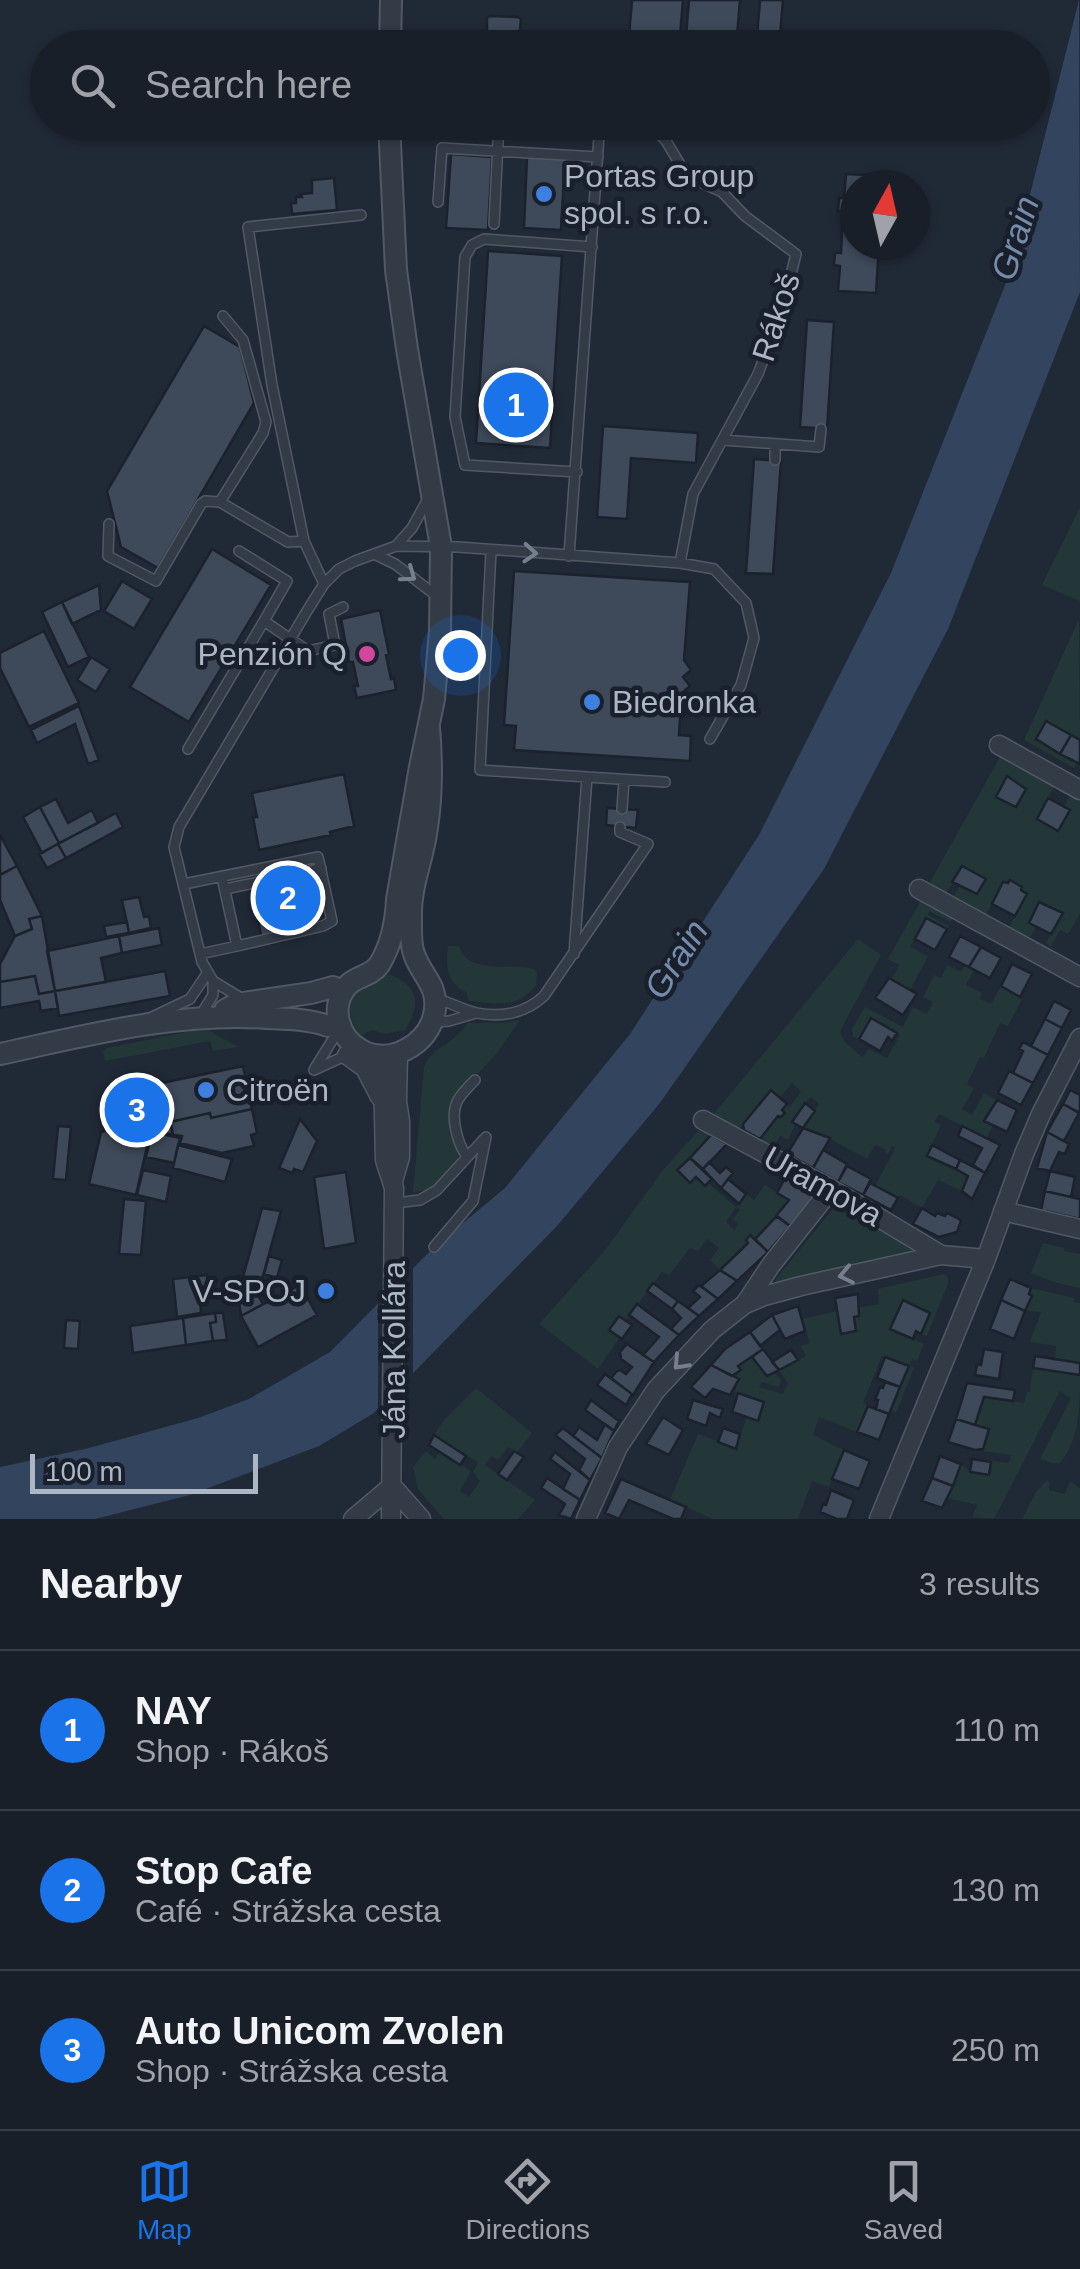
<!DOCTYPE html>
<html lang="en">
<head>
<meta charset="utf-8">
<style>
  body { margin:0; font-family:Helvetica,sans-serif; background:#252c34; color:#f1f3f6 }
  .compass { position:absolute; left:840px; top:170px; width:90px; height:90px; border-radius:50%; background:#181f28; box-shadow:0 2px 8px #0004; rotate:8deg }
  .scale { position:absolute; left:30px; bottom:25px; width:228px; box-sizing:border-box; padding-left:10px; border:5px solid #adb6c4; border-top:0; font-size:28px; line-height:35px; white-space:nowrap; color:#adb6c4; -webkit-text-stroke:8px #19202b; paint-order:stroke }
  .you { position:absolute; left:460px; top:655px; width:35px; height:35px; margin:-25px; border:8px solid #fff; border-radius:50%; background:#1a73e8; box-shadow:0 0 0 15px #1a73e833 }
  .badge { display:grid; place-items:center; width:65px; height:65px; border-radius:50%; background:#1a73e8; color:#fff; font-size:32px; font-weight:700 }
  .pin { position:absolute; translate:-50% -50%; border:5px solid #fff; box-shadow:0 2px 10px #0006 }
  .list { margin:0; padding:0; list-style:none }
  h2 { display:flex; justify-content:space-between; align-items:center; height:130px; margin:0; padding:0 40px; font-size:42px }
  h2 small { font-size:32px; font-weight:400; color:#9fa2a8 }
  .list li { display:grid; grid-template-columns:65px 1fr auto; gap:30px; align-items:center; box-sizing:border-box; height:160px; padding:0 40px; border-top:2px solid #363d45 }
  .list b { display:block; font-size:38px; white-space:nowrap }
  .list p { margin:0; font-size:32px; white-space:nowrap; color:#9fa2a8 }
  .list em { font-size:32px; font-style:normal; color:#9fa2a8 }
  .icon { flex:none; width:55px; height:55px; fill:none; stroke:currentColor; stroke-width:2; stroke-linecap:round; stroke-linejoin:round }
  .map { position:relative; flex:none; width:1080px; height:1519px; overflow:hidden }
  .search { position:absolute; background:#181f28; box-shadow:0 2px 8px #0004; left:30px; right:30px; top:30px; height:110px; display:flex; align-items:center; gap:25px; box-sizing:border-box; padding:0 35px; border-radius:55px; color:#9fa2a8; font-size:38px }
  .sheet { height:610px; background:#181f28 }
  nav { display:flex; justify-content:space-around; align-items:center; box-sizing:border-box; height:140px; border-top:2px solid #363d45; background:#181f28; font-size:28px; color:#9fa2a8 }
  nav a { display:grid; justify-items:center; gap:5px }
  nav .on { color:#1a73e8 }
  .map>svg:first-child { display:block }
  .green { fill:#233739 }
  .water { fill:#33445e }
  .pier { fill:#202936 }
  .building { fill:#3e4959; stroke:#1b222d; stroke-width:2.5 }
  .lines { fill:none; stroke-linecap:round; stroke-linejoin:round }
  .service-casing { stroke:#515965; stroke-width:12 }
  .minor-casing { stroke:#515965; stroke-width:21 }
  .tertiary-casing { stroke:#515965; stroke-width:24 }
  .service { stroke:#333b47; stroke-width:9 }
  .minor { stroke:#333b47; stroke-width:18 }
  .tertiary { stroke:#333b47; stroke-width:20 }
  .oneway { stroke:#767f8c }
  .shop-dot { fill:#3f7fe0; stroke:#19202b; stroke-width:4 }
  .hotel-dot { fill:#d1479c; stroke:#19202b; stroke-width:4 }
  .labels { text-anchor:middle; stroke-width:9; stroke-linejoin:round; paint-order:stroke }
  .poi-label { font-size:32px; fill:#adb6c4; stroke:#19202b; text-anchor:start }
  .street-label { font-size:32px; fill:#adb6c4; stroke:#19202b }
  .water-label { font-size:35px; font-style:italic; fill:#758cac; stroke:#19202b }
</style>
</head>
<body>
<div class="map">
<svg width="1080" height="1519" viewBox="0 0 1080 1519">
  <rect width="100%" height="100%" fill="#202936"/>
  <path class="green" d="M1080,507V601L1042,585Z
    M1079,619L1080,740L1047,722L1036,739L1077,764L1074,768L1024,740Z
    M1000,757L1054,787L1037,818L1058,831L1070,811L1064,807L1070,795L1080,801V914L1068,934L1060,930L1051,946L1046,943L1062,913L1039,902L1029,922L1036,927L1029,939L1009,927L1027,894L1021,890L1022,886L1010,880L1008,883L1003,882L986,915L954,897L960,885L977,894L985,879L963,866L946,893L929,884Z
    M923,901L953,917L951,922L929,911L928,915L949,926L947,929L925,919L910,947L928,956L910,990L892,979L899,965L888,959L920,902Z
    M858,939L881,955L840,1031L844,1041L862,1057L869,1049L887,1058L900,1035L871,1018L859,1039L853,1036L852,1029L865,1007L903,1027L913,1007L927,1014L933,1002L923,997L934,975L941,978L947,965L961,972L965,965L974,970L966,985L982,993L980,999L991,1004L1001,986L1022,999L1008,1026L1000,1023L984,1058L980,1057L967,1084L974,1088L962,1109L972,1115L984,1093L997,1100L984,1120L993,1125L987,1138L939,1114L935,1121L941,1125L927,1156L968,1176L962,1191L938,1180L922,1208L900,1195L898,1198L875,1186L896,1147L892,1146L888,1154L885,1153L886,1150L875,1145L867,1159L830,1139L803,1128L819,1104L811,1097L805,1103L788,1140L780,1136L774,1147L760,1139L778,1116L781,1117L785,1113L782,1110L787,1105L790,1107L801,1091L792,1083L780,1097L770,1091L738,1130L712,1116Z
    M448,946H459C467,975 511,963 534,969L537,972L536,985C518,1009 495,1004 469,1001L466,992C446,982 446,966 448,946Z
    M385,973C418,985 423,1000 405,1030L386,1034L372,1030L359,1037C343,1006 348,991 381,981Z
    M520,1020L497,1053L454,1100L451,1113L458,1157L457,1162L430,1190L413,1192L424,1067C432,1046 457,1043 467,1023H502Z
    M191,1031H210L238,1047L213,1051L210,1041L105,1061L103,1052L107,1048Z
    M699,1130L711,1135L677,1170L690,1183L696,1177L705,1186L708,1183L736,1207L726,1222L734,1230L738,1224L733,1219L740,1210L736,1207L746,1194L754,1200L765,1185L789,1200L755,1239L750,1236L746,1240L748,1243L720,1270L710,1260L719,1248L707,1239L698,1251L690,1248L669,1276L662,1272L626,1320L619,1316L609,1329L620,1337L598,1369L539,1324L606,1249L663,1170Z
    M838,1207L847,1209L908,1244L912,1248L911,1254L778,1285L775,1280L832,1210Z
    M1043,1243L1064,1248V1251L1080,1254V1288L1057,1283L1031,1273Z
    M943,1274L948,1277V1284L927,1336L921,1334L930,1313L903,1301L890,1328L924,1344L917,1361L912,1359L909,1365L914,1368L896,1413L891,1410L908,1366L882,1356L863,1403L868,1406L857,1432L819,1417L813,1435L844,1450L829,1487L812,1481L798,1519H713L670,1500L698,1434L736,1448L747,1417L757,1420L764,1402L732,1391L735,1390L738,1380L732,1376L740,1370L738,1366L752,1357L766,1375L774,1372L781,1380L779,1387L762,1382L759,1387L783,1394L788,1383L779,1370L806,1356L801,1346L810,1343L802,1319L837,1311L841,1333L856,1331L854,1317L857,1308L879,1304L878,1289Z
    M1031,1288L1075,1298L1074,1302L1080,1303V1363L1055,1359L1056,1346L1030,1342L1041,1312L1025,1311L1032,1296L1029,1294Z
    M1033,1368L1080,1375C1080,1407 1080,1439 1060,1463H1052L1040,1459L1071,1398L1060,1391L994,1519L972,1517L977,1505L947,1498L961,1464L970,1472L988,1475L991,1462L981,1459L1009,1463L1011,1455L982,1451L989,1430L975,1425L984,1397L1024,1403L1027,1392H1030Z
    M476,1388L532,1433L517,1453L508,1447L498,1460L491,1456L485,1465L535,1500L518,1519H444L418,1489L413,1467L426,1451L435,1459L440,1452L471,1471L460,1491L469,1497L480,1481L476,1478L477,1475L473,1473L478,1462L434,1435L444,1420Z
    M1046,1481H1049V1490L1065,1494L1070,1481L1080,1488V1519H1022L1036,1492Z"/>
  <path class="water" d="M1079,0L1080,292L948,629L824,869L660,1103L557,1226L374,1413L319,1446L190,1495L95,1519H0V1467L89,1448L198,1418L249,1399L330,1352L434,1247L505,1188L630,1034L759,835L891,573L1011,270Z"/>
  <path class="pier" d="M413,1261V1381L378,1416V1296Z"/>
  <path class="building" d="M632,0H683L679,48H628Z
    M689,0H740L736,48H685Z
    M760,0H783L779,48H756Z
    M490,16L518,17L521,19L520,30L524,32V48H482V31L487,29V18Z
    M451,154L492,157L488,230L446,228Z
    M527,157L565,159L561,230L524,228Z
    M846,174L884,176L883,185H855V245H879L876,293L838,291L840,266L834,265L835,253H841L843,212L838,211L839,198H844Z
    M334,178L337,210L292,214L291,203H296V197H302L301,194L312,193V180Z
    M488,251L562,256L550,448L476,443Z
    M807,320L834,322L827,429L800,427Z
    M204,326L240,347L254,403L158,568L121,547L107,491Z
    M603,426L698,433L696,463L631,458L627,519L597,517Z
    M754,459L781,461L773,574L746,573Z
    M212,549L271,585L189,722L130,687Z
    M514,571L690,582L684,660L691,670L683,677L690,686L682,693L688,703L681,708L685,715L680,718L679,735L691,736L690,761L514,750L516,726L504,725Z
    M122,581L152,599L134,629L104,611Z
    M99,585L101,610L72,624L62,602Z
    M62,602L89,657L68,667L42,612Z
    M380,610L389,654L386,655L391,679L394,678L396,690L357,698L354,686H358L353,662H349L341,619Z
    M44,631L79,703L29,727L0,668V653Z
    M91,657L110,669L96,692L77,680Z
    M79,706L99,760L88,764L75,724L37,743L31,730Z
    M1046,721L1071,735L1060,754L1036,739Z
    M1071,735L1080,740V764L1060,754Z
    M344,774L354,826L330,832L331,835L259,850L253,817H257L252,793Z
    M1007,776L1026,789L1016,807L996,797Z
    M1048,798L1070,810L1058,831L1037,819Z
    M56,799L68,823L92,810L98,823L59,843L40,807Z
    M40,807L59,843L42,853L23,817Z
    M607,808L638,810L636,828L606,825Z
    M116,813L123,827L66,858L58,844Z
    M0,835L17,866L0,875Z
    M58,844L66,858L47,868L39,854Z
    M17,866L42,916L29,919L32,929L15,936L0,900V875Z
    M302,866L311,909L287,914L278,871Z
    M962,866L986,879L977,894L952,882Z
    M1010,880L1022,887L1021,890L1027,894L1015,916L992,904L1003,882L1008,883Z
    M272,887L284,941L263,945L252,891Z
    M139,897L144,917L149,916L151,928L129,933L122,900Z
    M1039,902L1063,913L1051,934L1029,923Z
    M42,916L55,991L39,994L35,976L0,982V964L15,936L32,929L29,919Z
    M926,918L947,929L935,950L915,939Z
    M127,922L129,933L106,937L104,926Z
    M159,928L162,945L122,953L119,936Z
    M119,936L122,953L101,958L106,982L55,991L47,951Z
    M960,936L981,947L969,967L949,957Z
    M981,947L1001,958L990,978L969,967Z
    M1012,964L1032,974L1020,997L1001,986Z
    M165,971L170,996L59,1016L55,991Z
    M35,976L39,994L55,991L58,1008L41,1011L39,1001L0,1008V982Z
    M889,978L917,994L903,1015L875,998Z
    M1054,1001L1071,1010L1062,1028L1045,1019Z
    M871,1018L897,1033L892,1041L888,1037L880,1051L859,1039Z
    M1045,1019L1062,1028L1048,1055L1031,1046Z
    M1023,1042L1048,1055L1033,1083L1013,1073L1023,1051L1019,1049Z
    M243,1066L252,1109L211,1118L210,1113L170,1122L162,1083Z
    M1009,1071L1033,1083L1021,1105L998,1093Z
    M153,1087L155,1100L166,1097L173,1135L102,1118L101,1111L112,1109L109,1096Z
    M771,1090L787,1104L782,1110L785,1113L781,1117L778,1116L760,1139L744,1130L743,1124Z
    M1070,1090L1080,1095V1113L1063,1104Z
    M997,1100L1017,1110L1007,1132L984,1121Z
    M805,1103L815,1111L803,1128L792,1122Z
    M1063,1104L1079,1113L1064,1141L1047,1132Z
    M252,1109L257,1133L251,1135L254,1146L222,1153L180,1143L182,1136L173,1135L170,1122L210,1113L211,1118Z
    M102,1118L151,1129L136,1195L89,1184L101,1132L105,1131Z
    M300,1119L317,1141L303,1172L294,1169L292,1173L279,1168Z
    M58,1126L71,1127L66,1180L53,1179Z
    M962,1126L1000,1145L985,1173L973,1165L982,1148L958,1136Z
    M803,1128L830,1138L813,1168L787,1154Z
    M152,1132L180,1138L174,1163L146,1157Z
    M1047,1132L1069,1144L1065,1154L1059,1152L1050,1171L1037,1168Z
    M711,1135L727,1144L703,1169L690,1158Z
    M178,1145L232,1159L225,1182L173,1168Z
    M932,1145L960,1160L956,1169L927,1156Z
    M823,1150L847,1164L838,1182L813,1168Z
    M690,1158L712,1179L705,1186L696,1177L690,1183L677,1170Z
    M960,1160L985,1173L972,1199L962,1191L968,1176L956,1169Z
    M709,1162L720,1173L726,1167L733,1173L721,1188L703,1169Z
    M847,1166L871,1179L863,1195L838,1182Z
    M143,1170L171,1176L166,1202L137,1195Z
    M1050,1171L1075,1177L1071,1197L1045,1191Z
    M346,1172L356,1243L324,1249L314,1177Z
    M786,1176L817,1193L790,1226L776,1216L789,1200L777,1193Z
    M728,1179L746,1194L739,1204L721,1188Z
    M870,1183L898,1198L891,1210L863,1195Z
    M1045,1191L1080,1199V1219L1041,1210Z
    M124,1199L146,1201L141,1255L119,1254Z
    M262,1208L281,1211L261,1283L256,1292L241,1286L238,1295L233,1293L238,1276L243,1277Z
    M922,1208L935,1216L937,1213L945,1216L947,1213L959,1219L961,1221L957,1232L939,1237L913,1224Z
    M777,1216L790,1226L768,1252L755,1239Z
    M750,1235L768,1252L737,1281L720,1270L748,1243L746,1240Z
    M269,1256L282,1260L277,1278L264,1274Z
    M720,1270L737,1281L718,1299L701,1286Z
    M207,1275L209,1294L200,1295L201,1313L177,1317L173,1279Z
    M1010,1279L1031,1288L1029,1294L1032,1296L1025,1311L1001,1300Z
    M653,1283L678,1301L672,1309L647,1291Z
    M300,1285L317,1315L258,1347L241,1316Z
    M699,1285L718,1299L699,1316L688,1308L700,1297L693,1291Z
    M241,1286L256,1292L263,1304L241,1316L238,1295Z
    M858,1294L859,1316L854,1317L856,1331L841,1334L835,1298Z
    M903,1300L930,1313L921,1334L916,1331L913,1339L890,1329Z
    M1001,1300L1025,1311L1014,1339L990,1329Z
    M678,1301L699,1316L679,1335L671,1329L681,1318L672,1309Z
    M637,1304L679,1335L654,1362L643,1355L659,1337L629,1315Z
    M798,1306L805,1331L785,1339L772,1315Z
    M215,1313H223L227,1340L213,1341L210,1323L216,1322Z
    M215,1313L216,1322L210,1323L213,1341L186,1345L183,1318Z
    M772,1315L780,1330L760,1346L750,1332Z
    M619,1316L632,1325L622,1339L609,1330Z
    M183,1318L186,1345L133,1353L130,1326Z
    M66,1320L80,1321L78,1349L64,1348Z
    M750,1332L763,1349L738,1366L741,1370L732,1376L711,1365L725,1349Z
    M624,1342L654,1362L633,1395L611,1378L617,1371L620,1370L626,1374L632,1367L621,1359L620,1352L626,1345Z
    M763,1349L779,1370L767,1376L752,1357Z
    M984,1349L1003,1352L999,1379L975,1375L977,1364L981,1365Z
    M791,1350L798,1360L779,1370L772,1362Z
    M1035,1356L1080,1363V1375L1033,1368Z
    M885,1357L909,1366L900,1387L877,1378Z
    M711,1365L739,1379L730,1395L713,1389L705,1398L691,1387Z
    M605,1374L632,1394L626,1405L597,1385Z
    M885,1382L900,1387L889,1414L876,1409L878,1400H875L880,1387L883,1388Z
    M967,1383L1015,1390L1013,1401L984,1397L975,1425L956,1419Z
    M738,1393L764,1402L758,1421L732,1412Z
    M591,1400L619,1421L614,1431L585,1410Z
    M693,1400L723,1409L720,1418L710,1413L706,1426L687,1419Z
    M868,1406L889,1414L879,1440L857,1432Z
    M663,1417L683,1430L669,1455L646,1444Z
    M956,1419L989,1429L983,1449L975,1450L948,1442Z
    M605,1424L614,1431L602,1458L573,1436L579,1427L597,1440Z
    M563,1428L602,1458L590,1480L579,1470L585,1459L555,1435Z
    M723,1428L740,1434L736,1449L718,1442Z
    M434,1435L466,1456L460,1465L429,1445Z
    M844,1450L870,1461L859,1489L832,1479Z
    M514,1451L524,1457L507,1480L498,1474Z
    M555,1452L590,1480L580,1500L563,1489L570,1474L550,1459Z
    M940,1456L961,1464L953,1486L932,1478Z
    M972,1459L991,1462L989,1475L970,1472Z
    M547,1478L580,1500L571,1519L559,1515L565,1504L541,1488Z
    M932,1478L953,1486L942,1508L922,1501Z
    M621,1479L686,1507L681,1519H673L629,1500L619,1519L605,1513Z
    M831,1490L854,1500L847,1519H837L820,1512L823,1504L826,1505Z"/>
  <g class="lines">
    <defs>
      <path id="service" d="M649,122L666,141L687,176L722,192L745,216L796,254L783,307L758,374L693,494L680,563
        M438,202L442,148L598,157
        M494,224L499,122
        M723,440L819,447L821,429
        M775,460V444
        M577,472L465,465L455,417L465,257L472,245L484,239L592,247
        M220,502L263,433L266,422L243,340L223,316
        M109,524L108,556L156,581L201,504L205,501L220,502L288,542L304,541
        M396,546L412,528L429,497
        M239,551L287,581L264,621L308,651L335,645L329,614L343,607
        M491,551L480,770L587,777L574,954
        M374,554L395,564L438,597
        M569,556L600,122
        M324,584L304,541L272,385L248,227L361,215
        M188,749L264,621
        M587,777L665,782
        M622,809L624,780
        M304,873L321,868
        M184,884L318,857L332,921L323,926L237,946
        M225,889L279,878
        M200,954L237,946L222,877
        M241,998L213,981L202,962L174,847L179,827L307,611L324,584L339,569L355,561L396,546L458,547L680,563L714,569L746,603L754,638L741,685L710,739
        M438,999C451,1003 463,1010 477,1013C501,1018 526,1013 544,996L648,844L620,832V827
        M200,1016L213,995V981
        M150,1018L190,999L208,972
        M435,1022L449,1021L473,1014
        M315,1068L333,1039
        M314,1070L347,1055
        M467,1157C458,1144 449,1116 458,1100C462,1093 469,1086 475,1080
        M395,1203L420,1200L437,1190L484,1139
        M434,1247L473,1201L486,1137"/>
      <path id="minor" d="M999,745L1080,790
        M919,889L1080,977
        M373,1054L380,1065L383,1075L385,1160L394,1188L391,1519
        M347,1055L365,1068L380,1097
        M703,1120L831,1189L941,1255
        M393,1181L400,1157V1121L397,1102L398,1053
        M1003,1211L1080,1229
        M745,1304L771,1265L831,1189
        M392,1486L421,1519
        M353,1519L392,1486
        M586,1519L618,1447L656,1390L712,1330L745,1304L764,1296L801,1286L941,1255L986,1259
        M879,1519L986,1259L1024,1154L1041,1114L1080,1038"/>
      <path id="tertiary" d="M390,48L391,0
        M389,122L396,270L407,349L441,547L440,631L434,699L420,767L397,899C396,921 391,946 379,965C371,976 357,976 348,985C329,1005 338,1038 361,1050C374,1058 392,1057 405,1050C421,1042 433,1028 435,1009C438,985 421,975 414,954C410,943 411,928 411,916C410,888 422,861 426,834C432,799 432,762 429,727
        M225,1010L236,1004L311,993L333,987
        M0,1054C88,1035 177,1012 267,1018C288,1019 308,1019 328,1026"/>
    </defs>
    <use href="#service" class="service-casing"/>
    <use href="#minor" class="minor-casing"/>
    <use href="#tertiary" class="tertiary-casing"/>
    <use href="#service" class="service"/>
    <use href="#minor" class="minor"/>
    <use href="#tertiary" class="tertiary"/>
  </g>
  <defs><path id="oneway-chevron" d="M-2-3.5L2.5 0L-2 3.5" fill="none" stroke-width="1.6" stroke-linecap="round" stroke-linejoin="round" transform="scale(2.5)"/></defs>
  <g class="oneway">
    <use href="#oneway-chevron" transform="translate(530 553) rotate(4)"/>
    <use href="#oneway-chevron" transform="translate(409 575) rotate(36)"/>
    <use href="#oneway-chevron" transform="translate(846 1275) rotate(168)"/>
    <use href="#oneway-chevron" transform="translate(680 1363) rotate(133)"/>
  </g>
  <g class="shop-dot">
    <circle cx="544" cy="194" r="10"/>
    <circle cx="592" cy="702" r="10"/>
    <circle cx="206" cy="1090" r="10"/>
    <circle cx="326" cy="1291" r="10"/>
  </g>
  <circle class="hotel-dot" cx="367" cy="654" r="10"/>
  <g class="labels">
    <g class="poi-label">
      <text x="564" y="187">Portas Group<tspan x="564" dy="37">spol. s r.o.</tspan></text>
      <text x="347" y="665" text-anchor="end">Penzión Q</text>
      <text x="612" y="713">Biedronka</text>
      <text x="226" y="1101">Citroën</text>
      <text x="306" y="1302" text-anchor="end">V-SPOJ</text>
    </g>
    <g class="street-label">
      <text transform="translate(776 317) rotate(-72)" y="11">Rákoš</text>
      <text transform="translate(823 1186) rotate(29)" y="11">Uramova</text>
      <text transform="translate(394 1350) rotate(-90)" y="11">Jána Kollára</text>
    </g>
    <g class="water-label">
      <text transform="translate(1015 238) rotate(-72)" y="12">Grain</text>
      <text transform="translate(676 959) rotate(-57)" y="12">Grain</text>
    </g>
  </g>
</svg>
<svg class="compass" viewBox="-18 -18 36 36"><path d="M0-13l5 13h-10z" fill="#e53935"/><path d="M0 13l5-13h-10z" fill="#9fa2a8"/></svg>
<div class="scale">100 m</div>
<div class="you"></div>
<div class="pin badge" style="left:516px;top:405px">1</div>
<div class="pin badge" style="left:288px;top:898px">2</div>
<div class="pin badge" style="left:137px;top:1110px">3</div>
<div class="search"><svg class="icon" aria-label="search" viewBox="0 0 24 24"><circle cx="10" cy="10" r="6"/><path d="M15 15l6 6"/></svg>Search here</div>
</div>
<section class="sheet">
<h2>Nearby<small>3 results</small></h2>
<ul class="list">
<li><span class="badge">1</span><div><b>NAY</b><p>Shop · Rákoš</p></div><em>110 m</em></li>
<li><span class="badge">2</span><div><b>Stop Cafe</b><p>Café · Strážska cesta</p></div><em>130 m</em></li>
<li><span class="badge">3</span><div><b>Auto Unicom Zvolen</b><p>Shop · Strážska cesta</p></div><em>250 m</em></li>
</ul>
</section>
<nav>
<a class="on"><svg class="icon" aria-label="map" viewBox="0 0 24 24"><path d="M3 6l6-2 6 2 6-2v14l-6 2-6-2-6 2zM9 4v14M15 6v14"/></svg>Map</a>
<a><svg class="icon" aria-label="directions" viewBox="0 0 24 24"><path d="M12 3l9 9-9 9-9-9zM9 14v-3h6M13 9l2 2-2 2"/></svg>Directions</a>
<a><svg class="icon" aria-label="saved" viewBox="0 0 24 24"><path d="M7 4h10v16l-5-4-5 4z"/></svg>Saved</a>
</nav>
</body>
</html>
